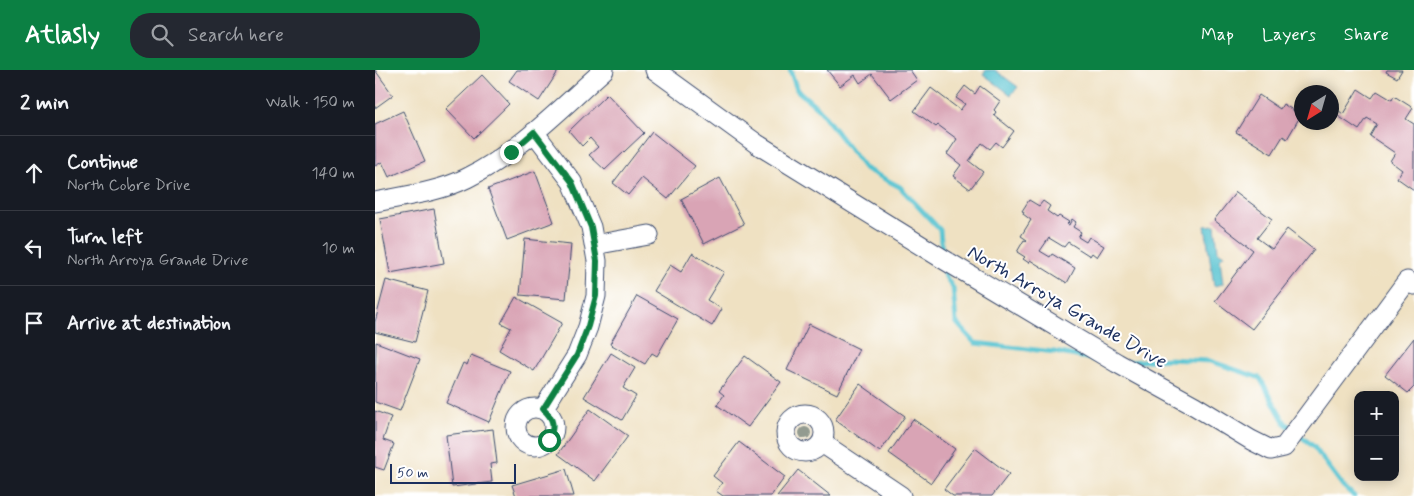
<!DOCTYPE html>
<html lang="en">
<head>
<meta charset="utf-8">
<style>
  body { margin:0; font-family:Mynerve,sans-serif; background:#242831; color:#f1f3f6 }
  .controls { position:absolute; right:15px; bottom:15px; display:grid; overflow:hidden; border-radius:10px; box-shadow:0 2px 12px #0003 }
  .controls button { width:45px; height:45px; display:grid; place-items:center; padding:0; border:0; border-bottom:1px solid #363941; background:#171b24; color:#f1f3f6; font:25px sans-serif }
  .compass { position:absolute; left:919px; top:15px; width:45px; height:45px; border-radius:50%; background:#171b24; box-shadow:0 2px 12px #0003; rotate:217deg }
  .scale { position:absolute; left:15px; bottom:12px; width:126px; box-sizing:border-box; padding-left:5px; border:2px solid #1b2f5e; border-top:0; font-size:14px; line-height:18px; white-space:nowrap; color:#1b2f5e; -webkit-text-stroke:4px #fff; paint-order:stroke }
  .stop { position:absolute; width:15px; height:15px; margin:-11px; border:4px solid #0b8043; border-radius:50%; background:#fff }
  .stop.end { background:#0b8043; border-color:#fff; box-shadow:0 1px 5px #0008 }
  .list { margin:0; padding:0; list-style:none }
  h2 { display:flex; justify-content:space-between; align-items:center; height:65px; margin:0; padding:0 20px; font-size:21px }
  h2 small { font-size:16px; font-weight:400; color:#9ea1a6 }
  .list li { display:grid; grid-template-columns:32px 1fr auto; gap:15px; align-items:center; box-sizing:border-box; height:75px; padding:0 20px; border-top:1px solid #363941 }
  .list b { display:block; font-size:19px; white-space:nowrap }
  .list p { margin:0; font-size:16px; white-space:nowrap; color:#9ea1a6 }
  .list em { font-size:16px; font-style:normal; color:#9ea1a6 }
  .icon { flex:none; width:28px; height:28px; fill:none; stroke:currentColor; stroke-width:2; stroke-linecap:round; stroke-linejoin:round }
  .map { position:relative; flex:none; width:1039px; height:426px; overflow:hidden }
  header { display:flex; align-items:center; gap:30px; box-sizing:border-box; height:70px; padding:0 25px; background:#0b8043; color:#fff }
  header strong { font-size:24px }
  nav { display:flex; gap:28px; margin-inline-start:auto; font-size:18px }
  .search { width:350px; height:45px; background:#242831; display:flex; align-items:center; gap:12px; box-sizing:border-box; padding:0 18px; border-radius:20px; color:#9ea1a6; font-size:19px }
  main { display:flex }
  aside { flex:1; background:#171b24 }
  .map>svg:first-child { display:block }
  .water { fill:#57c3d0; stroke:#397997 }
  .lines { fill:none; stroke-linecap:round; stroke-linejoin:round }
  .stream { stroke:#57c3d0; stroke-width:5 }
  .building { fill:#d9a4b5 }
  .minor-casing { stroke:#3b4a6d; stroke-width:21 }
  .minor { stroke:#fff; stroke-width:19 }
  .tree { fill:#939b90 }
  .route { stroke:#0b8043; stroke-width:6 }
  .labels { text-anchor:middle; stroke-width:4; stroke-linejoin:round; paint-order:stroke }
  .street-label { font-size:20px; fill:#1b2f5e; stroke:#fff }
</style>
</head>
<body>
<header>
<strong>Atlasly</strong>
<div class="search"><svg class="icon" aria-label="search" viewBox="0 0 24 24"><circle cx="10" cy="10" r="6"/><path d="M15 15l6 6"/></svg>Search here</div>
<nav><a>Map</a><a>Layers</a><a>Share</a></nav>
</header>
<main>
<aside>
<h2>2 min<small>Walk · 150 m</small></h2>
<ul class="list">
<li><svg class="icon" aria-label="ahead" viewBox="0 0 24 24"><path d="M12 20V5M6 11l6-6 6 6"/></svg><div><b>Continue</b><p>North Cobre Drive</p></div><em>140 m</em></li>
<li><svg class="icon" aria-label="left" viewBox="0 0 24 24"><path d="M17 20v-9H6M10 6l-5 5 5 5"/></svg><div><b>Turn left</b><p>North Arroya Grande Drive</p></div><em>10 m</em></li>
<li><svg class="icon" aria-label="arrive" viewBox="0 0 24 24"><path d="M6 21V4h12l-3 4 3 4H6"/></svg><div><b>Arrive at destination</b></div></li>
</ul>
</aside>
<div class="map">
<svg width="1039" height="426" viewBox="0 0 1039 426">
  <rect width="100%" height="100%" fill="#fff"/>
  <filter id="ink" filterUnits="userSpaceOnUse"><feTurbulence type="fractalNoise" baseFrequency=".02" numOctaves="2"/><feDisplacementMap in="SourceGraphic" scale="10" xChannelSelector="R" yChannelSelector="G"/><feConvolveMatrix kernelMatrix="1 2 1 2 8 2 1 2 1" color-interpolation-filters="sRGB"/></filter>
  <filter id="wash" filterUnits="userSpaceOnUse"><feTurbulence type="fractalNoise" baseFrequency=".0096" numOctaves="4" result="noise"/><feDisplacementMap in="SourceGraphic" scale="20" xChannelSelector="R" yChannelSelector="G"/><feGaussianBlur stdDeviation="1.12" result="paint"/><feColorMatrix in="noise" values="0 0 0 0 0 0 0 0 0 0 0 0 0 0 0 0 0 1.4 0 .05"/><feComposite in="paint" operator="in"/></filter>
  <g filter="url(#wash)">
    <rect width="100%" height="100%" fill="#efe1c2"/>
    <path class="water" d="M611,0H620L643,17L636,25L608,4Z
      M840,155L843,181L849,185L845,189L848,214L839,216L830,156Z"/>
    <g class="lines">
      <path class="stream" d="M415,0L422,20L444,39L489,98L525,117L565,160L567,182
        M568,196L569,204L578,218L581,252L600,273L679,282L723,290
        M754,292L793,289L835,291L885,308L910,353L939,377L968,416L979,426"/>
    </g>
    <g id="blocks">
      <path class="building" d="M0,0L18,25L0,38Z
        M142,0H184L164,31L134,11Z
        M452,0H535L542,10L516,29L497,4L485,13L480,5L465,16Z
        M1012,0H1027L1022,8L1011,2Z
        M107,5L134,34L99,68L71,39Z
        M590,16L600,24L605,16L625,31L619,40L621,42L619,45L639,61L627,77L621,72L615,79L607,73L594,91L608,102L595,119L578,106L586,95L572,84L582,69L563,55L561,57L539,41L556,18L585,40L590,34L581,28Z
        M983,19L997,28L1002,21L1017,30L1019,26L1038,38L1031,49L1039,54V120L1022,108L1027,100L1015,91L1020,83L995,66L1002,54L992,48L984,60L960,44L963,40L968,44Z
        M232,24L269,63L230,100L214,85L223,77L215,68L207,76L194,61Z
        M884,25L905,39L908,34L926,45L912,69L908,66L897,84L861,62Z
        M28,41L50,91L14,107L7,92L0,96V54Z
        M277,62L320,96L293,129L267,108L253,125L238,113Z
        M160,101L179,152L132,170L113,119Z
        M345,108L369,154L329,174L306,129Z
        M861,122L897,149L882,168L897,179L912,159L939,180L877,259L840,231L878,180L839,150Z
        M654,130L664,136L668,131L675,136L672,141L682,148L684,146L694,152L692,154L694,155L697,149L701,152L698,157L706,162L703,167L711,172L714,167L729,176L722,187L717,183L715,186L693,172L689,177L674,168L665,181L675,187L677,184L700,198L692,213L655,190L654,193L648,189L650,187L642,182L649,170L651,171L652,170L646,166L656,150L648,144L649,142L647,141Z
        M59,139L69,193L15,203L5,149Z
        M150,169L196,174L191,229L145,225Z
        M317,183L349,202L332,230L347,239L337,256L279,221L295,195L306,202Z
        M11,210L53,221L40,272L0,262V252Z
        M262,226L303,249L282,286L277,283L270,294L235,274Z
        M141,227L187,253L159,301L124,280L136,258L126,253Z
        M434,254L484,279L462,324L412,300Z
        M1039,268V317L1033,323L1010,305Z
        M1,272L45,289L25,341L0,332Z
        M236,283L260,298L248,318L261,326L247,350L209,327Z
        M96,285L135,301L114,352L71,333L88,293L92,295Z
        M370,286L406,312L373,357L342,335L349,325L344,321Z
        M485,314L530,346L505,382L460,350Z
        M215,339L253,366L220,411L183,384Z
        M0,341L16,347L8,370L19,374L9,400L0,397Z
        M538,349L580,379L556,413L514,383Z
        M118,359L122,393L115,394L117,412L77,417L71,365Z
        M364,372L410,407L396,426H348L341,421L347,413L338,406Z
        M600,378L634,404L617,426H578L569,419Z
        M191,399L199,426H141L137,415Z
        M423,400L456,426H402Z"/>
    </g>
  </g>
  <g filter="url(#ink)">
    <use href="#blocks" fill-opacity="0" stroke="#3b4a6d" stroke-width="1"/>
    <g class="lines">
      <defs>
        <path id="minor" d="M280,0L382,74L568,189L742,293L820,336L876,370L896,380L909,377L1032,211L1039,215
          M159,62L197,112L216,157L222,191L221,226L213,257L202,285L168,339
          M0,132C30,126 64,122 92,108C144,82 186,38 229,0
          M219,175L274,165
          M141 357a19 19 0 1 1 38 0a19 19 0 1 1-38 0Z
          M411 363a19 19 0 1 1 38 0a19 19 0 1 1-38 0Z
          M447,373L526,426"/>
      </defs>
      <use href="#minor" class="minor-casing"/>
      <use href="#minor" class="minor"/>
    </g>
    <circle class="tree" cx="430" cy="363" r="6"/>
  </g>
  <g class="lines" filter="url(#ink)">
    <path class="route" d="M136,82L159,62L197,112L216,157L222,191L221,226L213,256L202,285L168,339C179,349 180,356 174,370"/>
  </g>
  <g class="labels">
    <g class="street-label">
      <text transform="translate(693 236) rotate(30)" y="7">North Arroya Grande Drive</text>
    </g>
  </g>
</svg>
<div class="controls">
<button>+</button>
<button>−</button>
</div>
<svg class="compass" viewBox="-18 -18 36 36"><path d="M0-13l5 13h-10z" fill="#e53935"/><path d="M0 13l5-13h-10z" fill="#9ea1a6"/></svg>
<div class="scale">50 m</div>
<div class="stop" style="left:174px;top:370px"></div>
<div class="stop end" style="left:136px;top:82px"></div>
</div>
</main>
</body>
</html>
